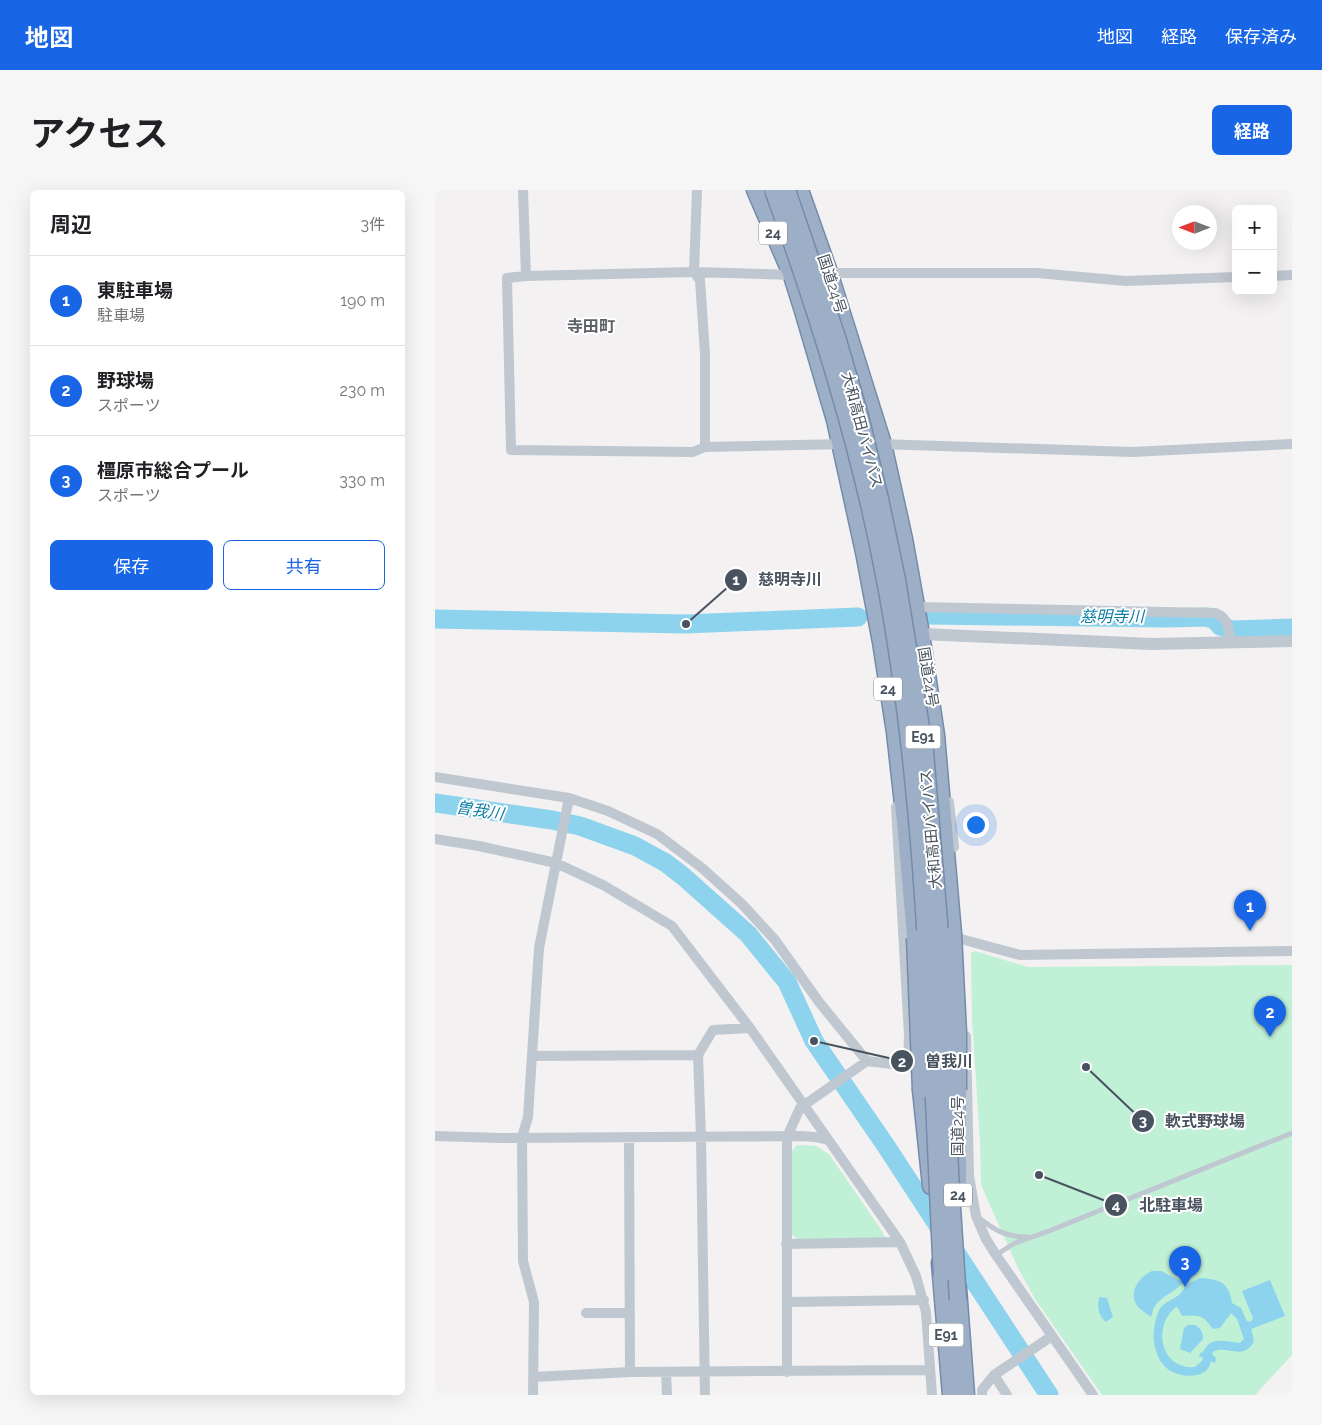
<!DOCTYPE html>
<html lang="ja">
<head>
<meta charset="utf-8">
<style>
  body { margin:0; font-family:Raleway,"Noto Sans JP",sans-serif; background:#f6f6f6; color:#202124 }
  .controls { position:absolute; right:15px; top:15px; display:grid; overflow:hidden; border-radius:8px; box-shadow:0 5px 20px #0002 }
  .controls button { width:45px; height:45px; display:grid; place-items:center; padding:0; border:0; border-bottom:1px solid #e0e0e0; background:#fff; color:#202124; font:25px sans-serif }
  .compass { position:absolute; left:737px; top:15px; width:45px; height:45px; border-radius:50%; background:#fff; box-shadow:0 5px 20px #0002; rotate:270deg }
  .you { position:absolute; left:540px; top:634px; width:18px; height:18px; margin:-12px; border:4px solid #fff; border-radius:50%; background:#1a73e8; box-shadow:0 0 0 8px #1a73e833 }
  .badge { display:grid; place-items:center; width:32px; height:32px; border-radius:50%; background:#1866e6; color:#fff; font-size:16px; font-weight:700 }
  .pin { position:absolute; translate:-50% -41px; filter:drop-shadow(0 1px 2px #0008) }
  .pin::after { content:''; position:absolute; top:26px; width:18px; height:15px; background:inherit; clip-path:polygon(0 0,100% 0,50% 100%) }
  .list { margin:0; padding:0; list-style:none }
  h2 { display:flex; justify-content:space-between; align-items:center; height:65px; margin:0; padding:0 20px; font-size:21px }
  h2 small { font-size:16px; font-weight:400; color:#757577 }
  .list li { display:grid; grid-template-columns:32px 1fr auto; gap:15px; align-items:center; box-sizing:border-box; height:90px; padding:0 20px; border-top:1px solid #e0e0e0 }
  .list b { display:block; font-size:19px; white-space:nowrap }
  .list p { margin:0; font-size:16px; white-space:nowrap; color:#757577 }
  .list em { font-size:16px; font-style:normal; color:#757577 }
  .actions { display:flex; gap:10px; padding:15px 20px }
  .actions a { flex:1; padding:11px 0; border:1px solid #1866e6; border-radius:8px; text-align:center; font-size:18px; color:#1866e6 }
  .actions .main { background:#1866e6; color:#fff }
  .map { position:relative; flex:none; width:857px; height:1205px; overflow:hidden; border-radius:8px }
  header { display:flex; align-items:center; gap:30px; box-sizing:border-box; height:70px; padding:0 25px; background:#1866e6; color:#fff }
  header strong { font-size:24px }
  nav { display:flex; gap:28px; margin-inline-start:auto; font-size:18px }
  .intro { display:flex; align-items:center; justify-content:space-between; box-sizing:border-box; height:120px; padding:0 30px }
  h1 { margin:0; font-size:35px }
  .button { padding:12px 22px; border-radius:8px; background:#1866e6; color:#fff; font-size:18px; font-weight:700 }
  main { display:flex; gap:30px; padding:0 30px }
  aside { flex:1; background:#fff; border-radius:8px; box-shadow:0 5px 20px #0002 }
  .map>svg:first-child { display:block }
  .green { fill:#c0f0d5 }
  .water { fill:#8dd3ed; fill-rule:evenodd }
  .lines { fill:none; stroke-linecap:round; stroke-linejoin:round }
  .river { stroke:#8dd3ed; stroke-width:19 }
  .trunk-casing { stroke:#748bab; stroke-width:19 }
  .service { stroke:#bfc7d0; stroke-width:5 }
  .minor { stroke:#bfc7d0; stroke-width:10 }
  .tertiary { stroke:#bfc7d0; stroke-width:12 }
  .trunk { stroke:#9dafc7; stroke-width:16 }
  .trunk-bridge-casing { stroke:#748bab; stroke-width:19; stroke-linecap:butt }
  .trunk-bridge { stroke:#9dafc7; stroke-width:16 }
  .labels { text-anchor:middle; stroke-width:4; stroke-linejoin:round; paint-order:stroke }
  .shield { fill:#fff; stroke:#7f878f; stroke-width:1 }
  .shield-label { font-size:14px; font-weight:bold; fill:#48535f }
  .street-label { font-size:15px; fill:#48535f; stroke:#fff }
  .neighbourhood-label { font-size:16px; font-weight:bold; fill:#5d6166; stroke:#fff }
  .water-label { font-size:16px; font-style:italic; fill:#0c7da6; stroke:#fff }
  .leader { fill:none; stroke:#48535f; stroke-width:2 }
  .callout-dot { fill:#48535f; stroke:#fff; stroke-width:2 }
  .mark-label { font-size:15px; text-anchor:middle; font-weight:bold; fill:#fff }
  .callout-label { font-size:16px; text-anchor:middle; font-weight:bold; fill:#48535f; stroke:#fff; stroke-width:4; stroke-linejoin:round; paint-order:stroke }
</style>
</head>
<body>
<header>
<strong>地図</strong>
<nav><a>地図</a><a>経路</a><a>保存済み</a></nav>
</header>
<div class="intro"><h1>アクセス</h1><a class="button">経路</a></div>
<main>
<aside>
<h2>周辺<small>3件</small></h2>
<ul class="list">
<li><span class="badge">1</span><div><b>東駐車場</b><p>駐車場</p></div><em>190 m</em></li>
<li><span class="badge">2</span><div><b>野球場</b><p>スポーツ</p></div><em>230 m</em></li>
<li><span class="badge">3</span><div><b>橿原市総合プール</b><p>スポーツ</p></div><em>330 m</em></li>
</ul>
<div class="actions"><a class="main">保存</a><a>共有</a></div>
</aside>
<div class="map">
<svg width="857" height="1205" viewBox="0 0 857 1205">
  <rect width="100%" height="100%" fill="#f3f1f1"/>
  <path class="green" d="M540,761L593,777L857,775V1165L820,1205H667L600,1109L583,1078L546,995L545,951L537,829L536,763Z
    M362,955L381,956L394,964L445,1038L451,1049L363,1050L357,1044L356,962Z"/>
  <path class="water" d="M717,1081H726L748,1092C740,1103 727,1105 720,1116C718,1119 717,1124 716,1127C712,1124 707,1121 703,1117C692,1103 704,1087 717,1081Z
    M765,1088C784,1089 794,1092 797,1113L806,1118L812,1131L816,1132L818,1128L807,1101L835,1090L850,1126L816,1139C818,1146 821,1151 815,1157C804,1168 789,1155 778,1162L777,1164L781,1168L780,1173L776,1171C773,1190 747,1188 734,1180C722,1172 717,1153 719,1139C720,1132 722,1123 726,1117C731,1111 740,1109 745,1104C748,1102 749,1097 752,1095C755,1092 761,1090 765,1088ZM741,1117L743,1118L747,1126C764,1125 768,1125 778,1139L785,1138L796,1123L802,1129L809,1149L805,1153C790,1151 775,1146 768,1162L765,1163L764,1167H768L767,1171L760,1177C725,1180 717,1136 741,1117Z
    M664,1107L672,1108L678,1127L671,1132C663,1125 662,1117 664,1107Z
    M753,1135H760C766,1139 768,1142 768,1149L755,1163L745,1159L749,1138Z"/>
  <g class="lines">
    <path class="river" d="M494,425L730,428L772,427L780,430L785,436L797,440L857,438
      M0,429L251,434L423,427
      M0,613L117,630L145,636L200,656L231,673L249,687L313,744L352,792L379,851L451,956L614,1205"/>
    <defs>
      <path id="trunk" d="M320,0L357,86L368,121L400,230L429,362L446,452L460,542L470,632L480,746
        M365,0L394,82L448,254L469,349L486,444L501,545L518,744
        M486,900L496,996
        M523,1003V900
        M505,1073L516,1205
        M523,1098L531,1205"/>
    </defs>
    <use href="#trunk" class="trunk-casing"/>
    <path class="service" d="M544,1028C561,1041 571,1047 593,1047
      M561,1065L580,1053L614,1041L857,943"/>
    <path class="minor" d="M88,0L91,86
      M262,0L259,82L265,90L270,164V257
      M390,83H602L691,91L801,87
      M360,85L259,82L91,86L72,88L76,260L258,262L270,257L410,254
      M838,86L857,85
      M444,254L697,262L857,254
      M481,417L780,423C794,428 794,439 795,452
      M0,587L134,608L173,621L222,644L267,678L307,714L340,750L384,812L432,871
      M514,612L519,657
      M461,617L474,845L473,876
      M0,649L44,656L121,673L168,695L237,736L315,838L465,1052L481,1086L491,1122L497,1205
      M526,749L585,765L857,761
      M531,846L534,986L541,1026L551,1049L561,1065L658,1205
      M97,866L263,865
      M0,946L65,948L365,946L380,947L393,950
      M194,947L195,1182
      M351,1054L465,1052
      M352,1112L489,1110
      M151,1123H195
      M231,1182L232,1204
      M352,1182V947L365,918L432,871L473,876L489,882
      M559,1185L572,1205
      M98,1187L195,1182L495,1180
      M98,1205L99,1112L88,1071L87,947L93,927L104,758L134,608
      M270,1205L266,947L263,865L278,840L315,838
      M547,1205V1200L559,1185L617,1146"/>
    <path class="tertiary" d="M486,444L717,454L857,451"/>
    <use href="#trunk" class="trunk"/>
    <defs>
      <path id="trunk-bridge" d="M338,0C385,129 426,260 451,395C493,622 495,855 507,1085
        M352,0L402,147L425,226L445,309L462,390L490,561L504,732L516,1002L523,1110
        M518,744L523,843V900
        M480,748L486,900"/>
    </defs>
    <use href="#trunk-bridge" class="trunk-bridge-casing"/>
    <use href="#trunk-bridge" class="trunk-bridge"/>
  </g>
  <g class="labels">
    <g class="shield">
      <rect x="324" y="31.5" width="28" height="23" rx="4"/>
      <rect x="439" y="487.5" width="28" height="23" rx="4"/>
      <rect x="470.5" y="535.5" width="35" height="23" rx="4"/>
      <rect x="509" y="993.5" width="28" height="23" rx="4"/>
      <rect x="493.5" y="1133.5" width="35" height="23" rx="4"/>
    </g>
    <g class="shield-label">
      <text x="338" y="48">24</text>
      <text x="453" y="504">24</text>
      <text x="488" y="552">E91</text>
      <text x="523" y="1010">24</text>
      <text x="511" y="1150">E91</text>
    </g>
    <g class="street-label">
      <text transform="translate(397 94) rotate(72)" y="5">国道24号</text>
      <text transform="translate(427 240) rotate(75)" y="5">大和高田バイパス</text>
      <text transform="translate(493 487) rotate(81)" y="5">国道24号</text>
      <text transform="translate(496 639) rotate(-95)" y="5">大和高田バイパス</text>
      <text transform="translate(523 936) rotate(-90)" y="5">国道24号</text>
    </g>
    <g class="neighbourhood-label">
      <text x="156" y="142">寺田町</text>
    </g>
    <g class="water-label">
      <text x="677" y="432">慈明寺川</text>
      <text transform="translate(45 620) rotate(9)" y="6">曽我川</text>
    </g>
  </g>
  <path class="leader" d="M251 434L301 390M379 851L467 871M651 877L708 931M604 985L681 1015"/>
  <g class="callout-dot">
    <circle cx="251" cy="434" r="5"/>
    <circle cx="379" cy="851" r="5"/>
    <circle cx="651" cy="877" r="5"/>
    <circle cx="604" cy="985" r="5"/>
    <circle cx="301" cy="390" r="12"/>
    <circle cx="467" cy="871" r="12"/>
    <circle cx="708" cy="931" r="12"/>
    <circle cx="681" cy="1015" r="12"/>
  </g>
  <g class="mark-label">
    <text x="301" y="395">1</text>
    <text x="467" y="877">2</text>
    <text x="708" y="936">3</text>
    <text x="681" y="1020">4</text>
  </g>
  <g class="callout-label">
    <text x="355" y="395">慈明寺川</text>
    <text x="514" y="877">曽我川</text>
    <text x="770" y="937">軟式野球場</text>
    <text x="736" y="1021">北駐車場</text>
  </g>
</svg>
<div class="controls">
<button>+</button>
<button>−</button>
</div>
<svg class="compass" viewBox="-18 -18 36 36"><path d="M0-13l5 13h-10z" fill="#e53935"/><path d="M0 13l5-13h-10z" fill="#757577"/></svg>
<div class="you"></div>
<div class="pin badge" style="left:815px;top:741px">1</div>
<div class="pin badge" style="left:835px;top:847px">2</div>
<div class="pin badge" style="left:750px;top:1097px">3</div>
</div>
</main>
</body>
</html>
